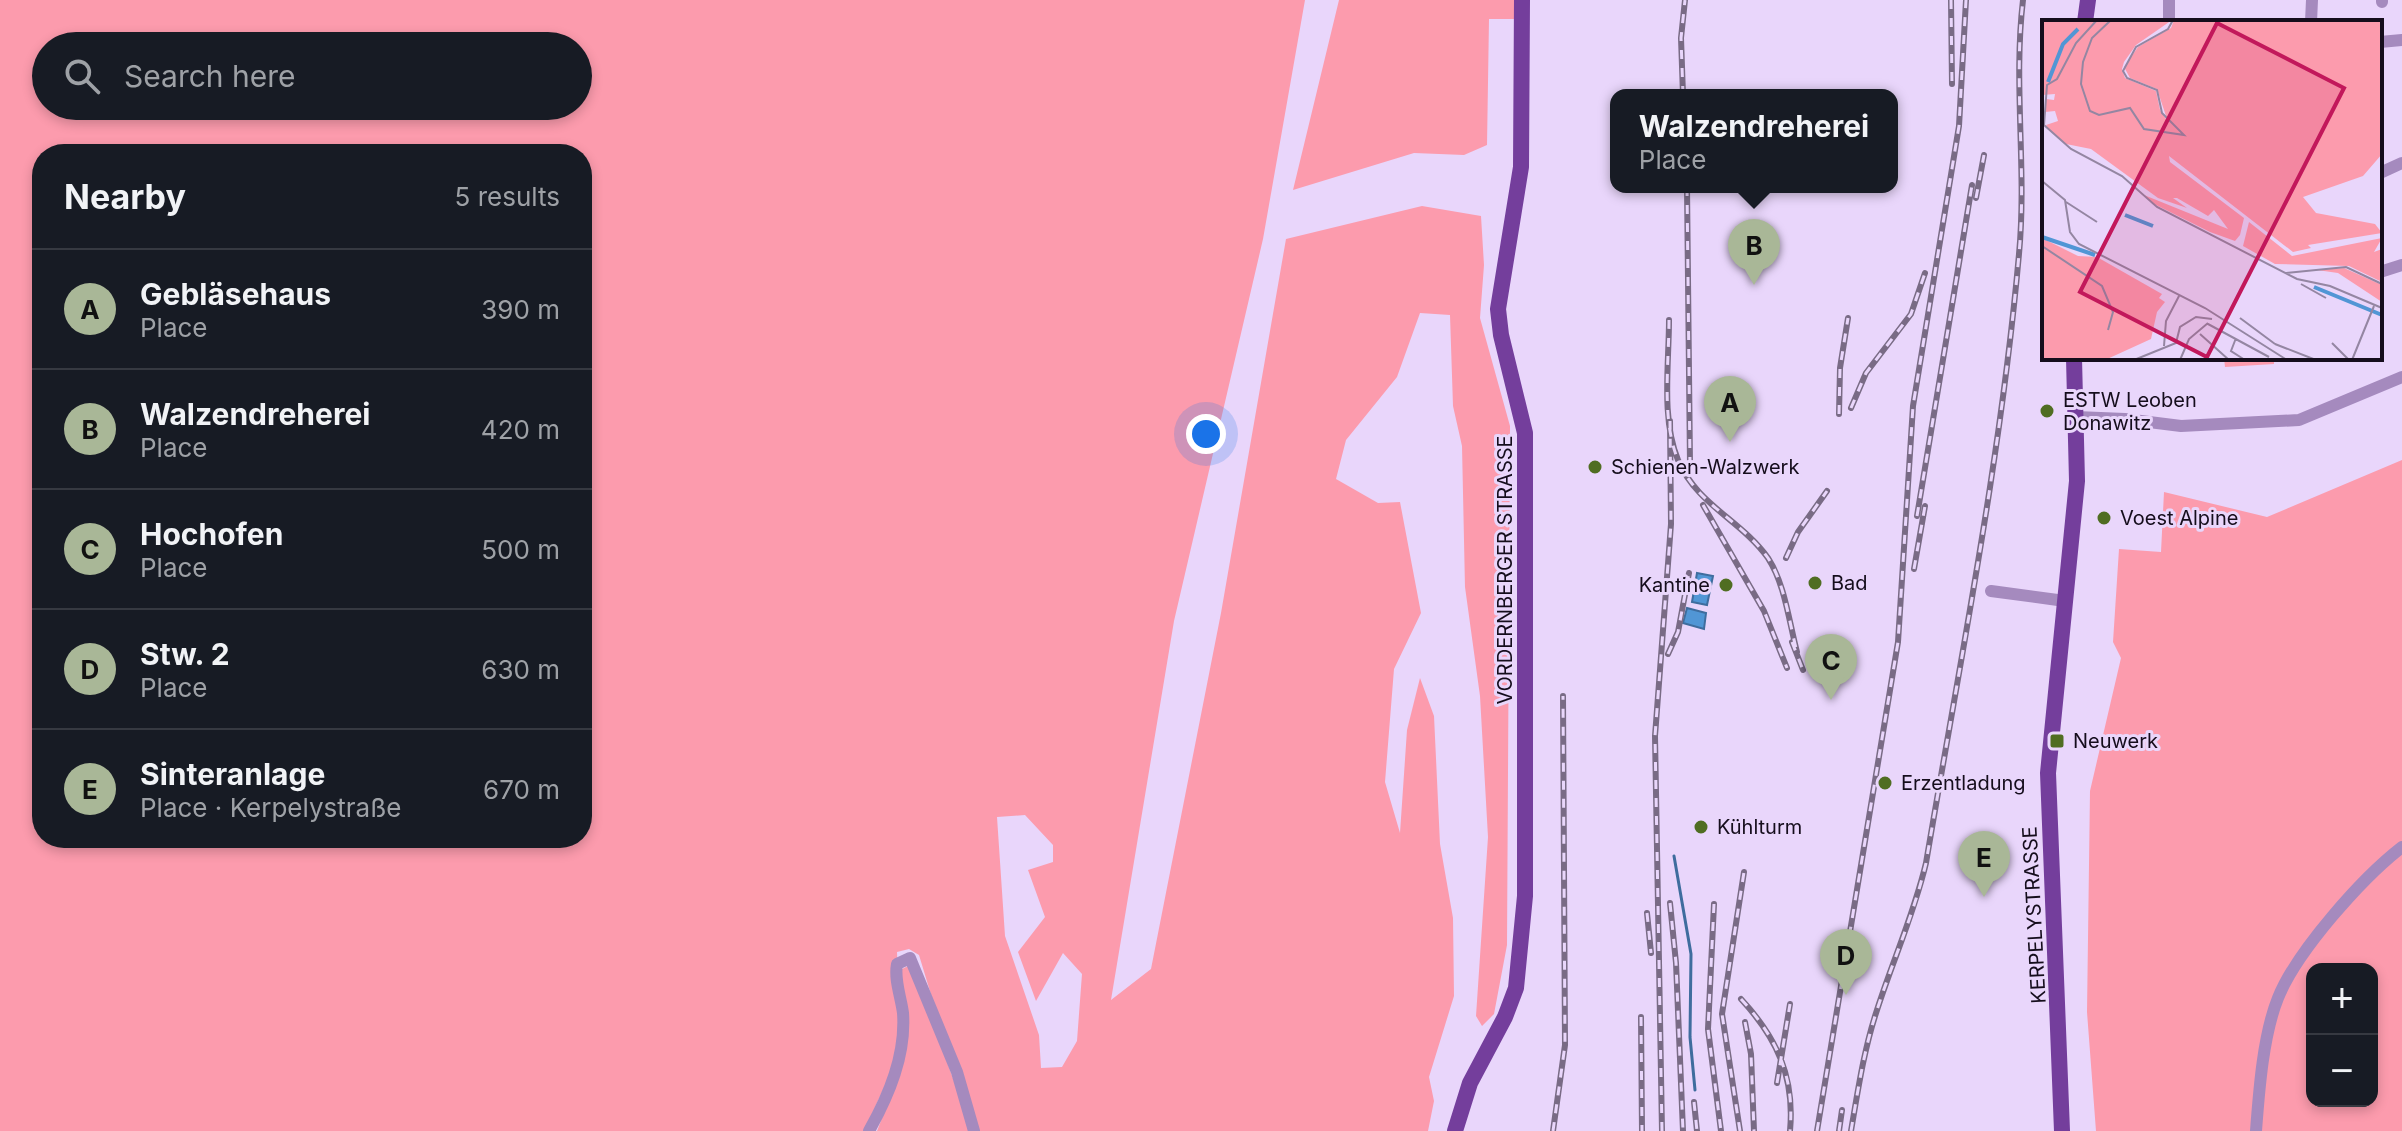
<!DOCTYPE html>
<html lang="en">
<head>
<meta charset="utf-8">
<style>
  body { margin:0; font-family:Inter,sans-serif; background:#20242c; color:#f1f3f6 }
  .controls { position:absolute; right:24px; bottom:24px; display:grid; overflow:hidden; border-radius:16px; box-shadow:0 4px 12px #0003 }
  .controls button { width:72px; height:72px; display:grid; place-items:center; padding:0; border:0; border-bottom:2px solid #363941; background:#171b24; color:#f1f3f6; font:40px sans-serif }
  .you { position:absolute; left:1206px; top:434px; width:28px; height:28px; margin:-20px; border:6px solid #fff; border-radius:50%; background:#1a73e8; box-shadow:0 0 0 12px #1a73e833 }
  .badge { display:grid; place-items:center; width:52px; height:52px; border-radius:50%; background:#a9b797; color:#111; font-size:26px; font-weight:700 }
  .pin { position:absolute; translate:-50% -66px; filter:drop-shadow(0 2px 4px #0008) }
  .pin::after { content:''; position:absolute; top:42px; width:28px; height:24px; background:inherit; clip-path:polygon(0 0,100% 0,50% 100%) }
  .popup { position:absolute; left:1610px; top:89px; width:288px; height:104px; box-sizing:border-box; display:grid; place-content:center; border-radius:16px; background:#171b24; filter:drop-shadow(0 2px 6px #0005); font-size:26px; white-space:nowrap; color:#9ea1a6 }
  .popup b { font-size:30px; color:#f1f3f6 }
  .popup::after { content:''; position:absolute; left:50%; top:100%; margin-left:-16px; border:16px solid transparent; border-top-color:#171b24 }
  .list { margin:0; padding:0; list-style:none }
  h2 { display:flex; justify-content:space-between; align-items:center; height:104px; margin:0; padding:0 32px; font-size:34px }
  h2 small { font-size:26px; font-weight:400; color:#9ea1a6 }
  .list li { display:grid; grid-template-columns:52px 1fr auto; gap:24px; align-items:center; box-sizing:border-box; height:120px; padding:0 32px; border-top:2px solid #363941 }
  .list b { display:block; font-size:30px; white-space:nowrap }
  .list p { margin:0; font-size:26px; white-space:nowrap; color:#9ea1a6 }
  .list em { font-size:26px; font-style:normal; color:#9ea1a6 }
  .icon { flex:none; width:44px; height:44px; fill:none; stroke:currentColor; stroke-width:2; stroke-linecap:round; stroke-linejoin:round }
  .map { position:relative; flex:none; width:2402px; height:1131px; overflow:hidden }
  .search { position:absolute; background:#171b24; box-shadow:0 4px 12px #0003; left:32px; top:32px; width:560px; height:88px; display:flex; align-items:center; gap:20px; box-sizing:border-box; padding:0 28px; border-radius:44px; color:#9ea1a6; font-size:30px }
  .panel { position:absolute; background:#171b24; box-shadow:0 4px 12px #0003; left:32px; top:144px; width:560px; height:704px; border-radius:32px }
  .map>svg:first-child { display:block }
  .green { fill:#fc9bad; fill-rule:evenodd }
  .water { fill:#5196d5; stroke:#3f6d9e; stroke-width:2 }
  .lines { fill:none; stroke-linecap:round; stroke-linejoin:round }
  .stream { stroke:#3f6d9e; stroke-width:3 }
  .minor { stroke:#a58abe; stroke-width:12 }
  .major { stroke:#743e9c; stroke-width:16 }
  .rail-casing { stroke:#796b85; stroke-width:6 }
  .rail { stroke:#e9d6fb; stroke-width:3; stroke-dasharray:9; stroke-linecap:butt }
  .poi-dot { fill:#506d22; stroke:#e9d6fb; stroke-width:3 }
  .labels { text-anchor:middle; stroke-width:6; stroke-linejoin:round; paint-order:stroke }
  .poi-label { font-size:20px; fill:#150d1c; stroke:#e9d6fb; text-anchor:start }
  .street-label { font-size:20px; fill:#150d1c; stroke:#e9d6fb }
  .inset-river { fill:none; stroke:#5196d5; stroke-width:4 }
  .inset-road { fill:none; stroke:#9486a2; stroke-width:2 }
  .view { fill:#c2185b; fill-opacity:0.15; stroke:#c2185b; stroke-width:4 }
  .inset-edge { fill:none; stroke:#150d1c; stroke-width:4 }
</style>
</head>
<body>
<div class="map">
<svg width="2402" height="1131" viewBox="0 0 2402 1131">
  <rect width="100%" height="100%" fill="#e9d6fb"/>
  <path class="green" d="M0,0H1305L1263,239L1174,621L1111,1000L1151,969L1221,613L1286,239L1422,206L1481,216L1484,265L1480,318L1510,426L1507,945L1494,1014L1482,1026L1476,1016L1488,837L1480,696L1465,587L1462,446L1453,406L1450,315L1420,313L1397,377L1346,440L1336,479L1378,503L1400,502L1421,613L1394,669L1385,782L1400,833L1407,730L1420,678L1434,716L1440,844L1453,918L1454,996L1429,1077L1434,1101L1428,1131H978L963,1078L936,1011L919,955L909,949L897,952L900,1022L894,1066L864,1131H0ZM46,46H578V106H46ZM42,154H582V838H42ZM1025,815L1053,845V862L1028,870L1045,917L1018,952L1036,1001L1063,953L1082,974L1077,1041L1062,1067L1041,1068L1039,1035L1005,936L997,817Z
    M1339,0H1515L1516,19H1489L1487,145L1464,155L1414,153L1293,190Z
    M2224,358H2274V364L2225,367Z
    M2402,460V1131H2096L2087,1012L2090,791L2121,658L2113,642L2119,549L2161,552L2164,492L2267,517ZM2312,969H2372V1101H2312Z
    M908,966L913,968L972,1131H877L898,1077L902,969Z"/>
  <path class="water" d="M1697,573L1713,576L1707,605L1692,602Z
    M1687,608L1706,613L1704,629L1683,623Z"/>
  <g class="lines">
    <path class="stream" d="M1674,856L1691,954L1690,1037L1695,1090"/>
    <path class="minor" d="M2382,0V2
      M2169,22V0
      M2311,22L2312,0
      M2380,42L2402,40
      M2380,173L2402,163
      M2380,272L2402,265
      M2076,417L2125,419L2181,426L2299,420L2402,377
      M1991,591L2065,601
      M869,1131C889,1095 906,1055 903,1013C901,997 894,980 897,964L910,958L957,1072L974,1131
      M2256,1131C2259,1091 2263,1035 2278,998C2297,951 2362,878 2402,847"/>
    <path class="major" d="M2085,22L2088,0
      M1455,1131L1470,1083L1505,1017L1516,988L1525,896V433L1501,335L1498,309L1521,167L1522,0
      M2062,1131L2048,773L2077,481L2074,358"/>
    <defs>
      <path id="rail" d="M1951,0L1952,84
        M1683,95L1681,38L1685,0
        M1687,187L1690,464
        M1976,198L1984,155
        M1669,320C1669,364 1661,419 1678,460C1697,505 1741,520 1768,558C1785,584 1789,622 1797,652
        M1851,408L1866,373L1911,314L1925,273
        M1839,414L1840,368L1848,318
        M1703,505L1764,611L1787,668
        M1917,516L1972,185
        M1786,558L1798,532L1827,491
        M1914,569L1925,506
        M1792,642L1803,670
        M1668,654L1678,632L1689,573
        M1670,903L1676,963L1683,1131
        M1714,904L1708,1029L1721,1131
        M1647,913L1651,953
        M1741,999C1777,1038 1795,1077 1790,1131
        M1641,1017L1642,1131
        M1745,1022L1751,1054L1754,1131
        M1777,1083L1790,1004
        M1694,1102L1697,1131
        M1553,1131L1565,1045L1563,696
        M1662,1131L1655,736L1671,524L1670,421
        M1740,1131L1722,1014L1744,872
        M1817,1131L1898,642L1913,406L1959,126L1966,0
        M1839,1131L1842,1110
        M1851,1131C1858,1090 1864,1049 1877,1010C1893,960 1914,914 1926,863C1960,661 2001,458 2019,254C2027,169 2013,84 2023,0"/>
    </defs>
    <use href="#rail" class="rail-casing"/>
    <use href="#rail" class="rail"/>
  </g>
  <g class="poi-dot">
    <circle cx="2047" cy="411" r="8"/>
    <circle cx="1595" cy="467" r="8"/>
    <circle cx="2104" cy="518" r="8"/>
    <circle cx="1815" cy="583" r="8"/>
    <circle cx="1726" cy="585" r="8"/>
    <rect x="2049" y="733" width="16" height="16" rx="4"/>
    <circle cx="1885" cy="783" r="8"/>
    <circle cx="1701" cy="827" r="8"/>
  </g>
  <g class="labels">
    <g class="poi-label">
      <text x="2063" y="407">ESTW Leoben<tspan x="2063" dy="23">Donawitz</tspan></text>
      <text x="1611" y="474">Schienen-Walzwerk</text>
      <text x="2120" y="525">Voest Alpine</text>
      <text x="1831" y="590">Bad</text>
      <text x="1710" y="592" text-anchor="end">Kantine</text>
      <text x="2073" y="748">Neuwerk</text>
      <text x="1901" y="790">Erzentladung</text>
      <text x="1717" y="834">Kühlturm</text>
    </g>
    <g class="street-label">
      <text transform="translate(1505 570) rotate(-90)" y="7">VORDERNBERGER STRASSE</text>
      <text transform="translate(2034 915) rotate(-93)" y="7">KERPELYSTRASSE</text>
    </g>
  </g>
  <g transform="translate(2042 20)">
    <rect width="340" height="340" fill="#e9d6fb"/>
    <path d="M0,0H130L94,25L82,42L80,49L83,58L114,71L118,90L126,102L115,69L88,58L82,47L96,27L129,8L132,0H340V134L321,156L261,177L274,193L333,204L340,213L266,225L269,228L251,232L127,136L128,142L202,198L198,215L193,221L168,212L110,183L102,175L186,209L172,190L166,196L135,178H131L145,188L116,178L49,129L24,124L7,110L4,105L16,101L13,91L3,92L4,79L12,80L13,74L0,75ZM207,202L250,236L340,218L332,232L340,229V262L307,246L233,244L201,226ZM0,218L36,236L55,237L120,274L117,278L123,282L115,292L109,319L63,340H0ZM302,248L340,265V282L296,253L275,250Z" fill="#fc9bad"/>
    <path class="inset-river" d="M6,62L21,24L36,9M83,195L111,206M0,217L53,235M272,267L340,295"/>
    <path class="inset-road" d="M69,0L50,18L41,42L39,64L48,91L57,95L88,88L102,109L142,115L120,93L115,70L85,58L81,51L94,27L126,9L131,0M2,105L5,65L15,59L34,23L55,0M2,105L29,129L80,156L115,187L255,259L288,266L340,288M0,161L23,180L28,212L37,224L163,288L245,340M24,182L55,202M0,226L60,266L71,292L66,310M244,253L304,247L340,264M259,264L284,278M198,298L233,324M166,304L227,337M158,314L187,340M194,318L189,331L203,340M290,323L307,340M233,324L274,340M122,326L124,301L137,276M92,340L134,323L138,307L154,297L170,299M138,340L147,319L166,303M310,340L332,286"/>
    <path class="view" d="M175,3L302,68L165,337L38,272Z"/>
    <rect width="340" height="340" class="inset-edge"/>
  </g>
</svg>
<div class="controls">
<button>+</button>
<button>−</button>
</div>
<div class="you"></div>
<div class="pin badge" style="left:1730px;top:442px">A</div>
<div class="pin badge" style="left:1754px;top:285px">B</div>
<div class="popup"><b>Walzendreherei</b>Place</div>
<div class="pin badge" style="left:1831px;top:700px">C</div>
<div class="pin badge" style="left:1846px;top:995px">D</div>
<div class="pin badge" style="left:1984px;top:897px">E</div>
<div class="search"><svg class="icon" aria-label="search" viewBox="0 0 24 24"><circle cx="10" cy="10" r="6"/><path d="M15 15l6 6"/></svg>Search here</div>
<section class="panel">
<h2>Nearby<small>5 results</small></h2>
<ul class="list">
<li><span class="badge">A</span><div><b>Gebläsehaus</b><p>Place</p></div><em>390 m</em></li>
<li><span class="badge">B</span><div><b>Walzendreherei</b><p>Place</p></div><em>420 m</em></li>
<li><span class="badge">C</span><div><b>Hochofen</b><p>Place</p></div><em>500 m</em></li>
<li><span class="badge">D</span><div><b>Stw. 2</b><p>Place</p></div><em>630 m</em></li>
<li><span class="badge">E</span><div><b>Sinteranlage</b><p>Place · Kerpelystraße</p></div><em>670 m</em></li>
</ul>
</section>
</div>
</body>
</html>
